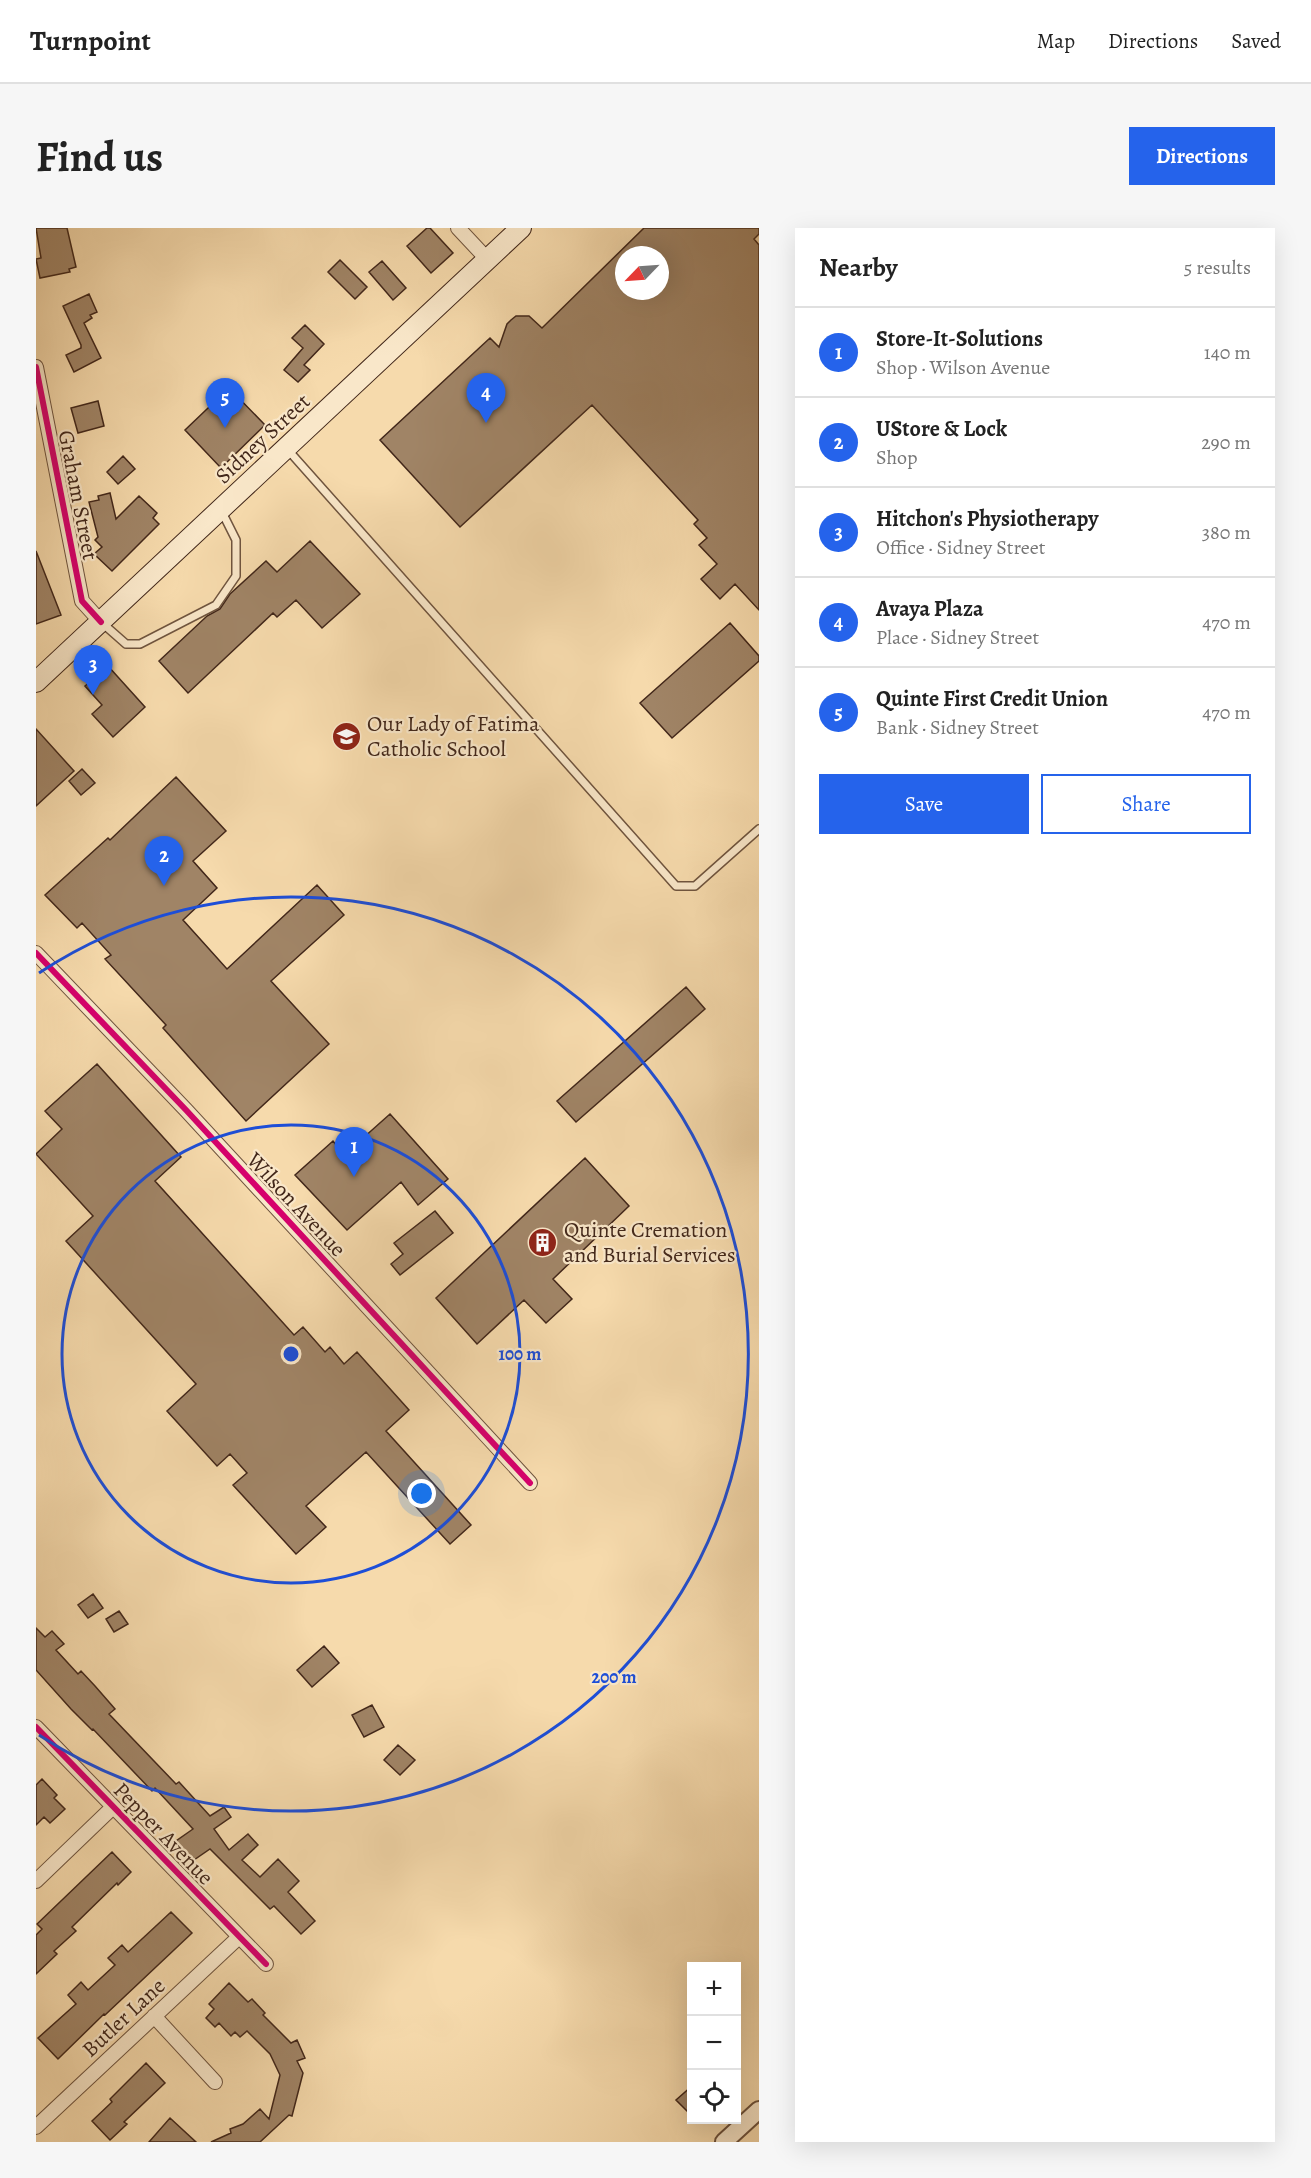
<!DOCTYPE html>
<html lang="en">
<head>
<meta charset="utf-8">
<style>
  body { margin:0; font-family:Alegreya,serif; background:#f6f6f6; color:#222 }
  .controls { position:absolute; right:18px; bottom:18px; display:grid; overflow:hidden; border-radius:0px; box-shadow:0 6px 24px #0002 }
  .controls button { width:54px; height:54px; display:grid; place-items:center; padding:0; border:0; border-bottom:2px solid #e0e0e0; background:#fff; color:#222; font:30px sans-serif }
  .compass { position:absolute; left:579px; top:18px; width:54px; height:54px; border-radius:50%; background:#fff; box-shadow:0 6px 24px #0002; rotate:245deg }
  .you { position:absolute; left:386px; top:1266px; width:21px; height:21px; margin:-15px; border:4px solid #fff; border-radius:50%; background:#1a73e8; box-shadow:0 0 0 9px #1a73e833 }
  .badge { display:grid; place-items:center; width:39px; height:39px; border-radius:50%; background:#2563eb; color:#fff; font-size:20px; font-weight:700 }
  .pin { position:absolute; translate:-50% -50px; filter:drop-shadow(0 2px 3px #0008) }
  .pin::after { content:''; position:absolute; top:32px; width:21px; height:18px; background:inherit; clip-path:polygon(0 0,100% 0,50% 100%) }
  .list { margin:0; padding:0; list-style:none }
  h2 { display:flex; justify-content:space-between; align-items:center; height:78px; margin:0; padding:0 24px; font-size:26px }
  h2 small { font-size:20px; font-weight:400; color:#767676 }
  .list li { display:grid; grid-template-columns:39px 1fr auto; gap:18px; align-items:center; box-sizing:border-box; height:90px; padding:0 24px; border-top:2px solid #e0e0e0 }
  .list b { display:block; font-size:22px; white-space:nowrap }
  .list p { margin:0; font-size:20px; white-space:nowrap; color:#767676 }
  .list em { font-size:20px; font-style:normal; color:#767676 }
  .actions { display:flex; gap:12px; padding:18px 24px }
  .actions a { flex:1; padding:14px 0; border:2px solid #2563eb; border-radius:0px; text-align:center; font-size:21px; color:#2563eb }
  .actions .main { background:#2563eb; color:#fff }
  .icon { flex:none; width:33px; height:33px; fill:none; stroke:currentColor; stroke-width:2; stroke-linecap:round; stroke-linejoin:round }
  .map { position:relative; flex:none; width:723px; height:1914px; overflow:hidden; border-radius:0px }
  header { display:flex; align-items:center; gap:36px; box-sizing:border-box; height:84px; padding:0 30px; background:#fff; border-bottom:2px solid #e0e0e0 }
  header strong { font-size:28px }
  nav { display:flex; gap:33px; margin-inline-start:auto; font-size:21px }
  .intro { display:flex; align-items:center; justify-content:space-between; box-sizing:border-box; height:144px; padding:0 36px }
  h1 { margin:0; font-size:42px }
  .button { padding:15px 27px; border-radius:0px; background:#2563eb; color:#fff; font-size:21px; font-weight:700 }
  main { display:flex; gap:36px; padding:0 36px }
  aside { flex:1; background:#fff; border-radius:0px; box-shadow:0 6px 24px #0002 }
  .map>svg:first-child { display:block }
  .building { fill:#a08466; stroke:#42271a; stroke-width:1.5; fill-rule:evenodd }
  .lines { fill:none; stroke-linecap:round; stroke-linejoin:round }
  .service-casing { stroke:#6f543e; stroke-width:10 }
  .minor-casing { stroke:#6f543e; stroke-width:16 }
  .tertiary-casing { stroke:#6f543e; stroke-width:20 }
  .secondary-casing { stroke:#42271a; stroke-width:22 }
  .service { stroke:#f9e7c9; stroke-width:7 }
  .minor { stroke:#f9e7c9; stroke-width:14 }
  .tertiary { stroke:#f9e7c9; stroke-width:16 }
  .secondary { stroke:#f9e7c9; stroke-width:20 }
  .cycleway-casing { stroke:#f9e7c9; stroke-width:10 }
  .cycleway { stroke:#d6006c; stroke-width:6 }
  .ring { fill:none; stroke:#1d4ed8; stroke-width:3 }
  .labels { text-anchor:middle; stroke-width:4.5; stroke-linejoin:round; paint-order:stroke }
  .street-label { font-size:22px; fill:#42271a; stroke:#f9e7c9 }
  .poi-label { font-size:22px; fill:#42271a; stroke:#f9e7c9; text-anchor:start }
  .centre { fill:#1d4ed8; stroke:#f9e7c9; stroke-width:3 }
  .ring-label { font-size:18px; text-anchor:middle; font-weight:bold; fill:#1d4ed8; stroke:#f9e7c9; stroke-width:4.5; stroke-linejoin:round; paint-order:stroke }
</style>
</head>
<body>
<header>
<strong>Turnpoint</strong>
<nav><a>Map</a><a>Directions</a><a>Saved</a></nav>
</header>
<div class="intro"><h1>Find us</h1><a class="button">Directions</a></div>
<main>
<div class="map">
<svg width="723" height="1914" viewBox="0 0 723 1914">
  <rect width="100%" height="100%" fill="#f6daac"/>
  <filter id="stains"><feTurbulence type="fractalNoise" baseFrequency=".00333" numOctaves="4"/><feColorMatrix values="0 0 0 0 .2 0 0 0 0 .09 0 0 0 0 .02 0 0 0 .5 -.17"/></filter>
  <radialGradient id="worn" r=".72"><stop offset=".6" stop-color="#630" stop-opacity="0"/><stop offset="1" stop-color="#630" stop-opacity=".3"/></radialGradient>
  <path class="building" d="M0,0H31L40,39L33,41L34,44L4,50L0,31L5,30Z
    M391,0H394L417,25L395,45L371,18Z
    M608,0H723V6L718,11L723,17V382L699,356L684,371L665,351L681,336L663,317L671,310L658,296L662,292L556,177L424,299L344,212L454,110L463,119L471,96L475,92L480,88H493L506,100ZM588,27H624V63H588Z
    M304,32L331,59L319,71L292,44Z
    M346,33L370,60L357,72L333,44Z
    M53,66L61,84L54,87L56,90L48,95L65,130L38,144L30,127L45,120V117L27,78Z
    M269,97L288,116L268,137L274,142L262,154L248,142L267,120L256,110Z
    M193,160L229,197L185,240L149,202Z
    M62,173L68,198L42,205L35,180Z
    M87,228L99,241L82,256L71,244Z
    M74,265L80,291L103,268L121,285L117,290L123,296L76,343L58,326L66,319L59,312L62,309L53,274L63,272L62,268Z
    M274,313L324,366L286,400L260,372L241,389L237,385L152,465L123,433L171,388L184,381L194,366L230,333L241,344Z
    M0,323L25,387L0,396Z
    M694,395L723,428V433L636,510L604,475Z
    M72,438L109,479L77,509L56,486L66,477L49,458Z
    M0,501L38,543L0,578Z
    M46,541L59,555L45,567L33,553Z
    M140,549L190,603L157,633L181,660L147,692L191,741L281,657L308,687L235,753L293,816L210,893L127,800L130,797L69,731L75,727L46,695L41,700L9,667L72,610L74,612Z
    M650,759L669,781L540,894L521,873Z
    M61,836L145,929L119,953L258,1107L267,1099L289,1124L294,1119L308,1136L321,1124L373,1182L350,1203L435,1297L414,1316L330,1224L270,1278L290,1299L260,1326L197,1257L211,1245L194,1226L181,1238L131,1183L160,1156L30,1013L57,988L0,926L26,901L9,883Z
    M354,886L412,951L382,977L365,954L311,1002L259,947L297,913L308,927Z
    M549,930L593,978L517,1051L536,1071L510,1095L488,1072L441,1116L400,1070Z
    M399,983L417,1005L364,1047L355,1036L367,1026L358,1015Z
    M57,1366L67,1380L52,1390L42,1377Z
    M83,1383L92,1396L78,1404L70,1391Z
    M0,1400L9,1409L16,1403L28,1416L20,1422L42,1446L45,1443L59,1458L79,1481L73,1486L140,1556L143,1554L174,1588L188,1579L195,1589L178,1601L193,1622L212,1606L222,1617L206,1632L224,1649L242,1631L263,1653L252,1664L279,1693L265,1706L238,1678L234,1681L174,1621L155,1634L140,1613L157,1601L119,1560L116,1563L57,1501L56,1502L35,1481L0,1442Z
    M288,1418L303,1435L276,1459L261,1442Z
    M336,1477L348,1499L328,1509L316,1487Z
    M362,1517L379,1532L364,1547L348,1532Z
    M6,1551L21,1567L18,1570L29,1581L14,1595L8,1589L0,1597V1557Z
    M76,1624L95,1644L82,1657L81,1655L36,1699L40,1703L18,1723L21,1726L0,1746V1707L6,1701L1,1696Z
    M135,1684L156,1705L69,1787L68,1786L22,1831L2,1810L40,1776L32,1767L45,1754L52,1762L79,1737L72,1730L86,1717L92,1724Z
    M193,1755L212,1774L216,1771L229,1785L227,1787L255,1815L261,1812L269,1830L261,1833L267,1845L256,1888L253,1887L224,1914H175L195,1905L194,1901L207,1896L224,1881L233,1891L244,1847L234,1826L211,1803L204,1809L199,1804L195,1808L183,1795L179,1799L170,1790L178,1781L173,1776Z
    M110,1835L129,1855L88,1894L91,1896L74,1912L56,1893L76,1874L74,1871Z
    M656,1858V1888L640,1872Z
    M134,1890L160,1914H113Z"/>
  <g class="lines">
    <defs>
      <path id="service" d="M252,222L640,658H659L723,601
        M65,394L90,416H104L180,377L200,348V312L186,284"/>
      <path id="minor" d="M422,0L451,31
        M0,139L46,373L65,394
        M0,725L150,882L494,1255
        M0,1499L230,1736
        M0,1653L77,1579
        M118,1788L179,1854
        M0,1899L203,1709"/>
      <path id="tertiary" d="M688,1914L723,1882"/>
      <path id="secondary" d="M0,454L485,0"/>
    </defs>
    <use href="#service" class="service-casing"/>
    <use href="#minor" class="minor-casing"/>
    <use href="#tertiary" class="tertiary-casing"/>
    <use href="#secondary" class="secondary-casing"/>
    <use href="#service" class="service"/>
    <use href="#minor" class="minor"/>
    <use href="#tertiary" class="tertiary"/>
    <use href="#secondary" class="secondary"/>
    <defs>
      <path id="cycleway" d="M0,139L46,373L65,394
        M0,725L150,882L494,1255
        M0,1499L230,1736"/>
    </defs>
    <use href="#cycleway" class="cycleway-casing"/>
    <use href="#cycleway" class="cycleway"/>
  </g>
  <g class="ring">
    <circle cx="255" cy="1126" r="229"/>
    <path d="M3 745A457 457 0 1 1 3 1507"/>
  </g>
  <defs>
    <symbol id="school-disc" viewBox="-11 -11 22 22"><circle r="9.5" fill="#8f2418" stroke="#f9e7c9"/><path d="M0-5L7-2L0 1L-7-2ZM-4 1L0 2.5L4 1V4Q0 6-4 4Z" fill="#fff"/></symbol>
    <symbol id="building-disc" viewBox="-11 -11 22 22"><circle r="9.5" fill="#8f2418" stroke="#f9e7c9"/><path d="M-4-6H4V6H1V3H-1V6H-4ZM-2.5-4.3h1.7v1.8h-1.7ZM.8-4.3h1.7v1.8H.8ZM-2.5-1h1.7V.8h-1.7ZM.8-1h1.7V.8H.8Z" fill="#fff"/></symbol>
  </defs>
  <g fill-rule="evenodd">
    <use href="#school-disc" x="294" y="492" width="33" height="33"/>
    <use href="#building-disc" x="490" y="998" width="33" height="33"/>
  </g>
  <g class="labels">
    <g class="street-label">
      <text transform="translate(226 210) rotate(-43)" y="8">Sidney Street</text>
      <text transform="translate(43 267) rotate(79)" y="8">Graham Street</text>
      <text transform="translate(261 976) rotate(47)" y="8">Wilson Avenue</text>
      <text transform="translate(128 1605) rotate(46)" y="8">Pepper Avenue</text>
      <text transform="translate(87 1789) rotate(-43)" y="8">Butler Lane</text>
    </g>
    <g class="poi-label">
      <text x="331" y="503">Our Lady of Fatima<tspan x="331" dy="25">Catholic School</tspan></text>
      <text x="528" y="1009">Quinte Cremation<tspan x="528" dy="25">and Burial Services</tspan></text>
    </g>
  </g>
  <circle cx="255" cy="1126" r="9" class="centre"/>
  <g class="ring-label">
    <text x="484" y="1132">100 m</text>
    <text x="578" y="1455">200 m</text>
  </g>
  <rect width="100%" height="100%" filter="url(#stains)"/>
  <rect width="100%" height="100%" fill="url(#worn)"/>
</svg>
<div class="controls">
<button>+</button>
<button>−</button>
<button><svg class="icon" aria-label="locate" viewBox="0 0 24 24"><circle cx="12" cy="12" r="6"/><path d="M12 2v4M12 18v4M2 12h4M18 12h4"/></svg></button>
</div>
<svg class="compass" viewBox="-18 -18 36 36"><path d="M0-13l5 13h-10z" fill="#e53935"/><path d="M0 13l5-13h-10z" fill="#767676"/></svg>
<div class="you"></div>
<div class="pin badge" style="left:318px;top:949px">1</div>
<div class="pin badge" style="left:128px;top:658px">2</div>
<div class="pin badge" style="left:57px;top:467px">3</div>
<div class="pin badge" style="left:450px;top:195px">4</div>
<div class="pin badge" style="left:189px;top:200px">5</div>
</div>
<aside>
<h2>Nearby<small>5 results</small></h2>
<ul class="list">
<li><span class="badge">1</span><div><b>Store-It-Solutions</b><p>Shop · Wilson Avenue</p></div><em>140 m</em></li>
<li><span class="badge">2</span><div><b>UStore &amp; Lock</b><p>Shop</p></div><em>290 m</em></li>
<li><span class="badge">3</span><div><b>Hitchon's Physiotherapy</b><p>Office · Sidney Street</p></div><em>380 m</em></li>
<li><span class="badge">4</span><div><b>Avaya Plaza</b><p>Place · Sidney Street</p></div><em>470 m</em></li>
<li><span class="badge">5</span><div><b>Quinte First Credit Union</b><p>Bank · Sidney Street</p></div><em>470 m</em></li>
</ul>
<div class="actions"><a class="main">Save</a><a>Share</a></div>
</aside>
</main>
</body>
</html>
